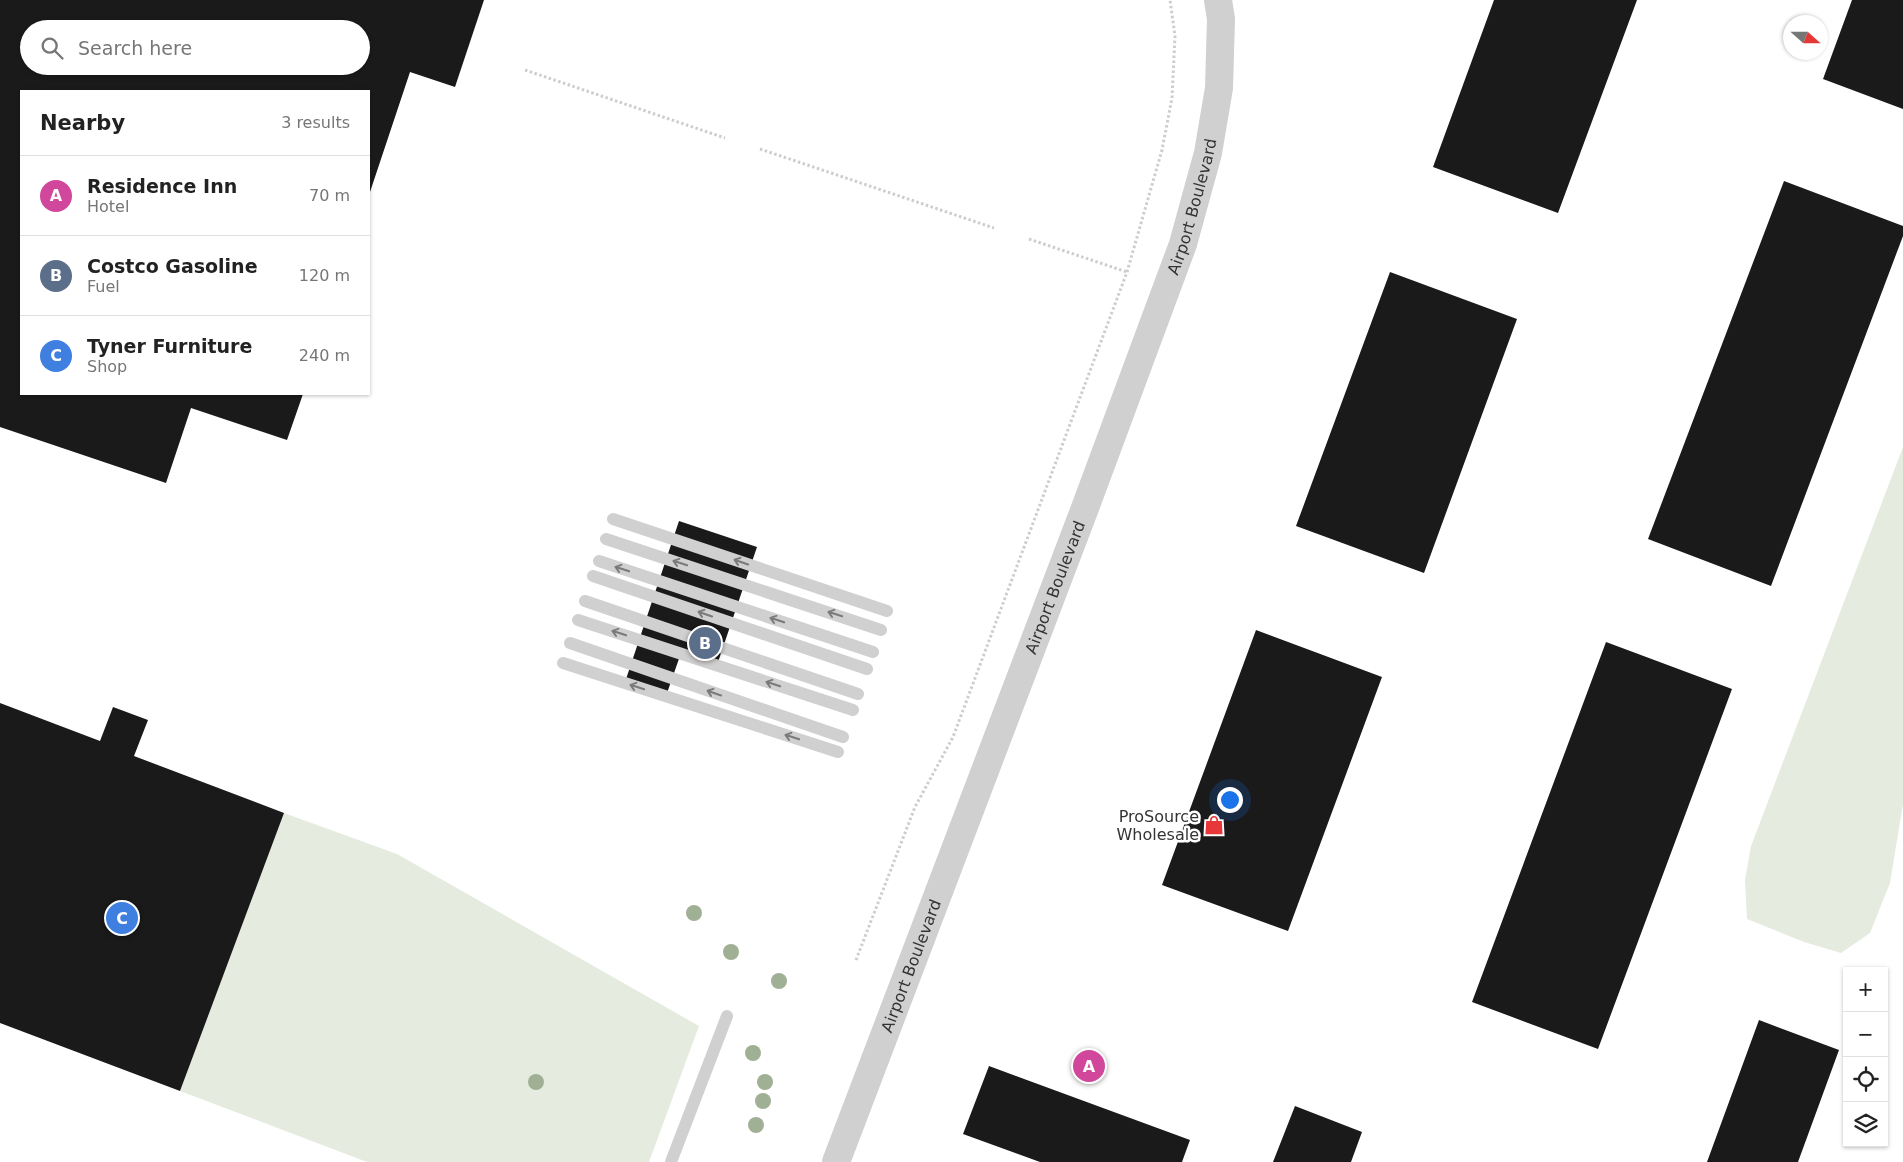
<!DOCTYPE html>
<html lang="en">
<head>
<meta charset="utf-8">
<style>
  body { margin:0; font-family:"DejaVu Sans",sans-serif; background:#f6f6f6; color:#222 }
  .controls { position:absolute; right:15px; bottom:15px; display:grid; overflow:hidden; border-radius:0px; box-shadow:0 1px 4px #0004 }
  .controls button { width:45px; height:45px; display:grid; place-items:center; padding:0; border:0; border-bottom:1px solid #e0e0e0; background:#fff; color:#222; font:25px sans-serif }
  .compass { position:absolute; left:1783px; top:15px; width:45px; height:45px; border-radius:50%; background:#fff; box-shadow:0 1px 4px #0004; rotate:111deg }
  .you { position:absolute; left:1229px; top:799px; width:18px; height:18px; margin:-12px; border:4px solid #fff; border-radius:50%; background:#1a73e8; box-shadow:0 0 0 8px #1a73e833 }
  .badge { display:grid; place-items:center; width:32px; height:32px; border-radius:50%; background:#0b8043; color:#fff; font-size:16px; font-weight:700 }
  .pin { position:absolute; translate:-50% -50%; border:2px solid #fff; box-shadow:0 1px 5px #0006 }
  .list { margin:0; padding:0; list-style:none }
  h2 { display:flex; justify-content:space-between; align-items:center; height:65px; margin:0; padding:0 20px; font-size:21px }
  h2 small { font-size:16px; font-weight:400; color:#767676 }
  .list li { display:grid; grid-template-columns:32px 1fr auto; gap:15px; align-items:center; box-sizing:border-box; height:80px; padding:0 20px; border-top:1px solid #e0e0e0 }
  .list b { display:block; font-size:19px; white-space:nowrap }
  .list p { margin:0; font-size:16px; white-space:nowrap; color:#767676 }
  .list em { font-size:16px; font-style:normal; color:#767676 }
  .icon { flex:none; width:28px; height:28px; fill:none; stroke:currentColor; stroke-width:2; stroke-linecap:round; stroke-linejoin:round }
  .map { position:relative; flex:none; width:1903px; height:1162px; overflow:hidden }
  .search { position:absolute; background:#fff; box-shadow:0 1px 4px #0004; left:20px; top:20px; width:350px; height:55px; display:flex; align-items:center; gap:12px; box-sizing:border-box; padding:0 18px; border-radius:28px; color:#767676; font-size:19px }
  .panel { position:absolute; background:#fff; box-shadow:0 1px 4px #0004; left:20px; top:90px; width:350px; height:305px; border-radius:0px }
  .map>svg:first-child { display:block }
  .green { fill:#e5ecdf }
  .building { fill:#1a1a1a; fill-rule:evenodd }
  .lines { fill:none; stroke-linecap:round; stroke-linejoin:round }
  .path { stroke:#cdcdcd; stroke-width:3; stroke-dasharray:2.5 2.5; stroke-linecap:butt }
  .service { stroke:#d0d0d0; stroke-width:12 }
  .tertiary { stroke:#d0d0d0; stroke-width:28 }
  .tree { fill:#a0b095 }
  .oneway { stroke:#7a7a7a }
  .labels { text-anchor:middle; stroke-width:5; stroke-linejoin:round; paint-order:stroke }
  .street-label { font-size:16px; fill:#333; stroke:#fff }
  .poi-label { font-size:16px; fill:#333; stroke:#fff; text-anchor:end }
</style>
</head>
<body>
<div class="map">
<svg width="1903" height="1162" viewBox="0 0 1903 1162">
  <rect width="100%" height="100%" fill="#fff"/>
  <path class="green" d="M1903,447V804L1890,883L1870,933L1841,953L1804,942L1747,919L1745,880L1751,846Z
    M284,813L397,854L699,1026L649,1162H367L180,1091Z"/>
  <path class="building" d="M0,0H484L455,87L410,72L369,195V91H21V394H303L287,440L191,408L166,483L0,427ZM29,29H361V66H29Z
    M1494,0H1637L1558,213L1433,167Z
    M1852,0H1903V109L1823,79Z
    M1784,181L1903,226V236L1771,586L1648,539Z
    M1390,272L1517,319L1424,573L1296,526Z
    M679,521L757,547L717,665L681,653L666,696L625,682Z
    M1256,630L1382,677L1288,931L1162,885Z
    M1606,642L1732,689L1598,1049L1472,1002Z
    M0,703L100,741L113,707L148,720L134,756L284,813L180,1091L0,1023Z
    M1759,1020L1839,1050L1798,1162H1707Z
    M989,1066L1190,1140L1182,1162H1040L963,1134Z
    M1295,1106L1362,1132L1351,1162H1273Z"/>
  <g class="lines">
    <path class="path" d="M525,70L725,138
      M760,149L994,228
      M1029,239L1127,272
      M856,960L915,807L953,737L1127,272L1162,150L1172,98L1175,36L1170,0"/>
    <path class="service" d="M613,519L887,611
      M606,539L881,630
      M599,561L873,652
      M593,576L867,669
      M585,601L858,694
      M578,620L853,710
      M570,643L843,737
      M563,663L838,752
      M671,1162L727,1016"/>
    <path class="tertiary" id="s1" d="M836,1162L1085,508L1183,244L1208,153L1219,88L1221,19L1218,0"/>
  </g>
  <g class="tree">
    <circle cx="694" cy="913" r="8"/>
    <circle cx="731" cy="952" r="8"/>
    <circle cx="779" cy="981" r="8"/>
    <circle cx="753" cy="1053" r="8"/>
    <circle cx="536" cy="1082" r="8"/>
    <circle cx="765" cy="1082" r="8"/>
    <circle cx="763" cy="1101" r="8"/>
    <circle cx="756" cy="1125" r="8"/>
  </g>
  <defs><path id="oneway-shaft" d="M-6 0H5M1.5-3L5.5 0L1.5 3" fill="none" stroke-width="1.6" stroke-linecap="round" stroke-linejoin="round" transform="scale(1.25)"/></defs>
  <g class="oneway">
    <use href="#oneway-shaft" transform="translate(741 562) rotate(-161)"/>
    <use href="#oneway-shaft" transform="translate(680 563) rotate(-162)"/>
    <use href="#oneway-shaft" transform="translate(622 569) rotate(-162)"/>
    <use href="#oneway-shaft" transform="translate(705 614) rotate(-161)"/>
    <use href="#oneway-shaft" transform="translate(835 614) rotate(-162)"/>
    <use href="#oneway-shaft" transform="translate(777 620) rotate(-162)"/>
    <use href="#oneway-shaft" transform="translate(619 633) rotate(-162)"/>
    <use href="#oneway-shaft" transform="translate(773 684) rotate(-162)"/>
    <use href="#oneway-shaft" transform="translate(637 687) rotate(-162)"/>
    <use href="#oneway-shaft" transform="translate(714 693) rotate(-161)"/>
    <use href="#oneway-shaft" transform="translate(792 737) rotate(-162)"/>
  </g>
  <defs>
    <symbol id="shop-bare" viewBox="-9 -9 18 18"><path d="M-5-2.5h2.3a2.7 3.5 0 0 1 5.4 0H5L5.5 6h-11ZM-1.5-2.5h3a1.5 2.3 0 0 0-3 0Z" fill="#e83739" stroke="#fff" stroke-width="2.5" paint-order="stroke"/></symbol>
  </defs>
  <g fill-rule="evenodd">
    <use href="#shop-bare" x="1200" y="811" width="28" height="28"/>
  </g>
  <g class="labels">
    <g class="street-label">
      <text dy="6" stroke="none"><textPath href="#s1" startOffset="1020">Airport Boulevard</textPath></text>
      <text dy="6" stroke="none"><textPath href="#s1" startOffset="615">Airport Boulevard</textPath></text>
      <text dy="6" stroke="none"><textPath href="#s1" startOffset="210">Airport Boulevard</textPath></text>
    </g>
    <g class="poi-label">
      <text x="1199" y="822">ProSource<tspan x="1199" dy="18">Wholesale</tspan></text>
    </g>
  </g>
</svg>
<div class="controls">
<button>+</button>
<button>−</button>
<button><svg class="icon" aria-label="locate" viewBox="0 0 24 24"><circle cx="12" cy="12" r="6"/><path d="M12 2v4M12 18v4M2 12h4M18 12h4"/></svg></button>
<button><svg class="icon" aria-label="layers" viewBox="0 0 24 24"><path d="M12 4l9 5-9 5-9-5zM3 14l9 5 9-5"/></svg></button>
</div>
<svg class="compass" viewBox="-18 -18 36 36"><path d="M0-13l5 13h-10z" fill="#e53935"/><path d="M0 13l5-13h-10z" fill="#767676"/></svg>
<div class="you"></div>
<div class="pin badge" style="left:1089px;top:1066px;background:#d1479c">A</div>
<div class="pin badge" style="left:705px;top:643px;background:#5c6f8a">B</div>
<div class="pin badge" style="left:122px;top:918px;background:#3f7fe0">C</div>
<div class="search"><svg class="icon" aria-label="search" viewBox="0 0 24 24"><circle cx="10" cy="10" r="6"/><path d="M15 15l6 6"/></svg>Search here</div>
<section class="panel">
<h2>Nearby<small>3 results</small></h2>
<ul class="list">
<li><span class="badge" style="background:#d1479c">A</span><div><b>Residence Inn</b><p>Hotel</p></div><em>70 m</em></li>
<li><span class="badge" style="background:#5c6f8a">B</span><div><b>Costco Gasoline</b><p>Fuel</p></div><em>120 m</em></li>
<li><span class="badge" style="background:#3f7fe0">C</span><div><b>Tyner Furniture</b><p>Shop</p></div><em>240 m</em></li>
</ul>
</section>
</div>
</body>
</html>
